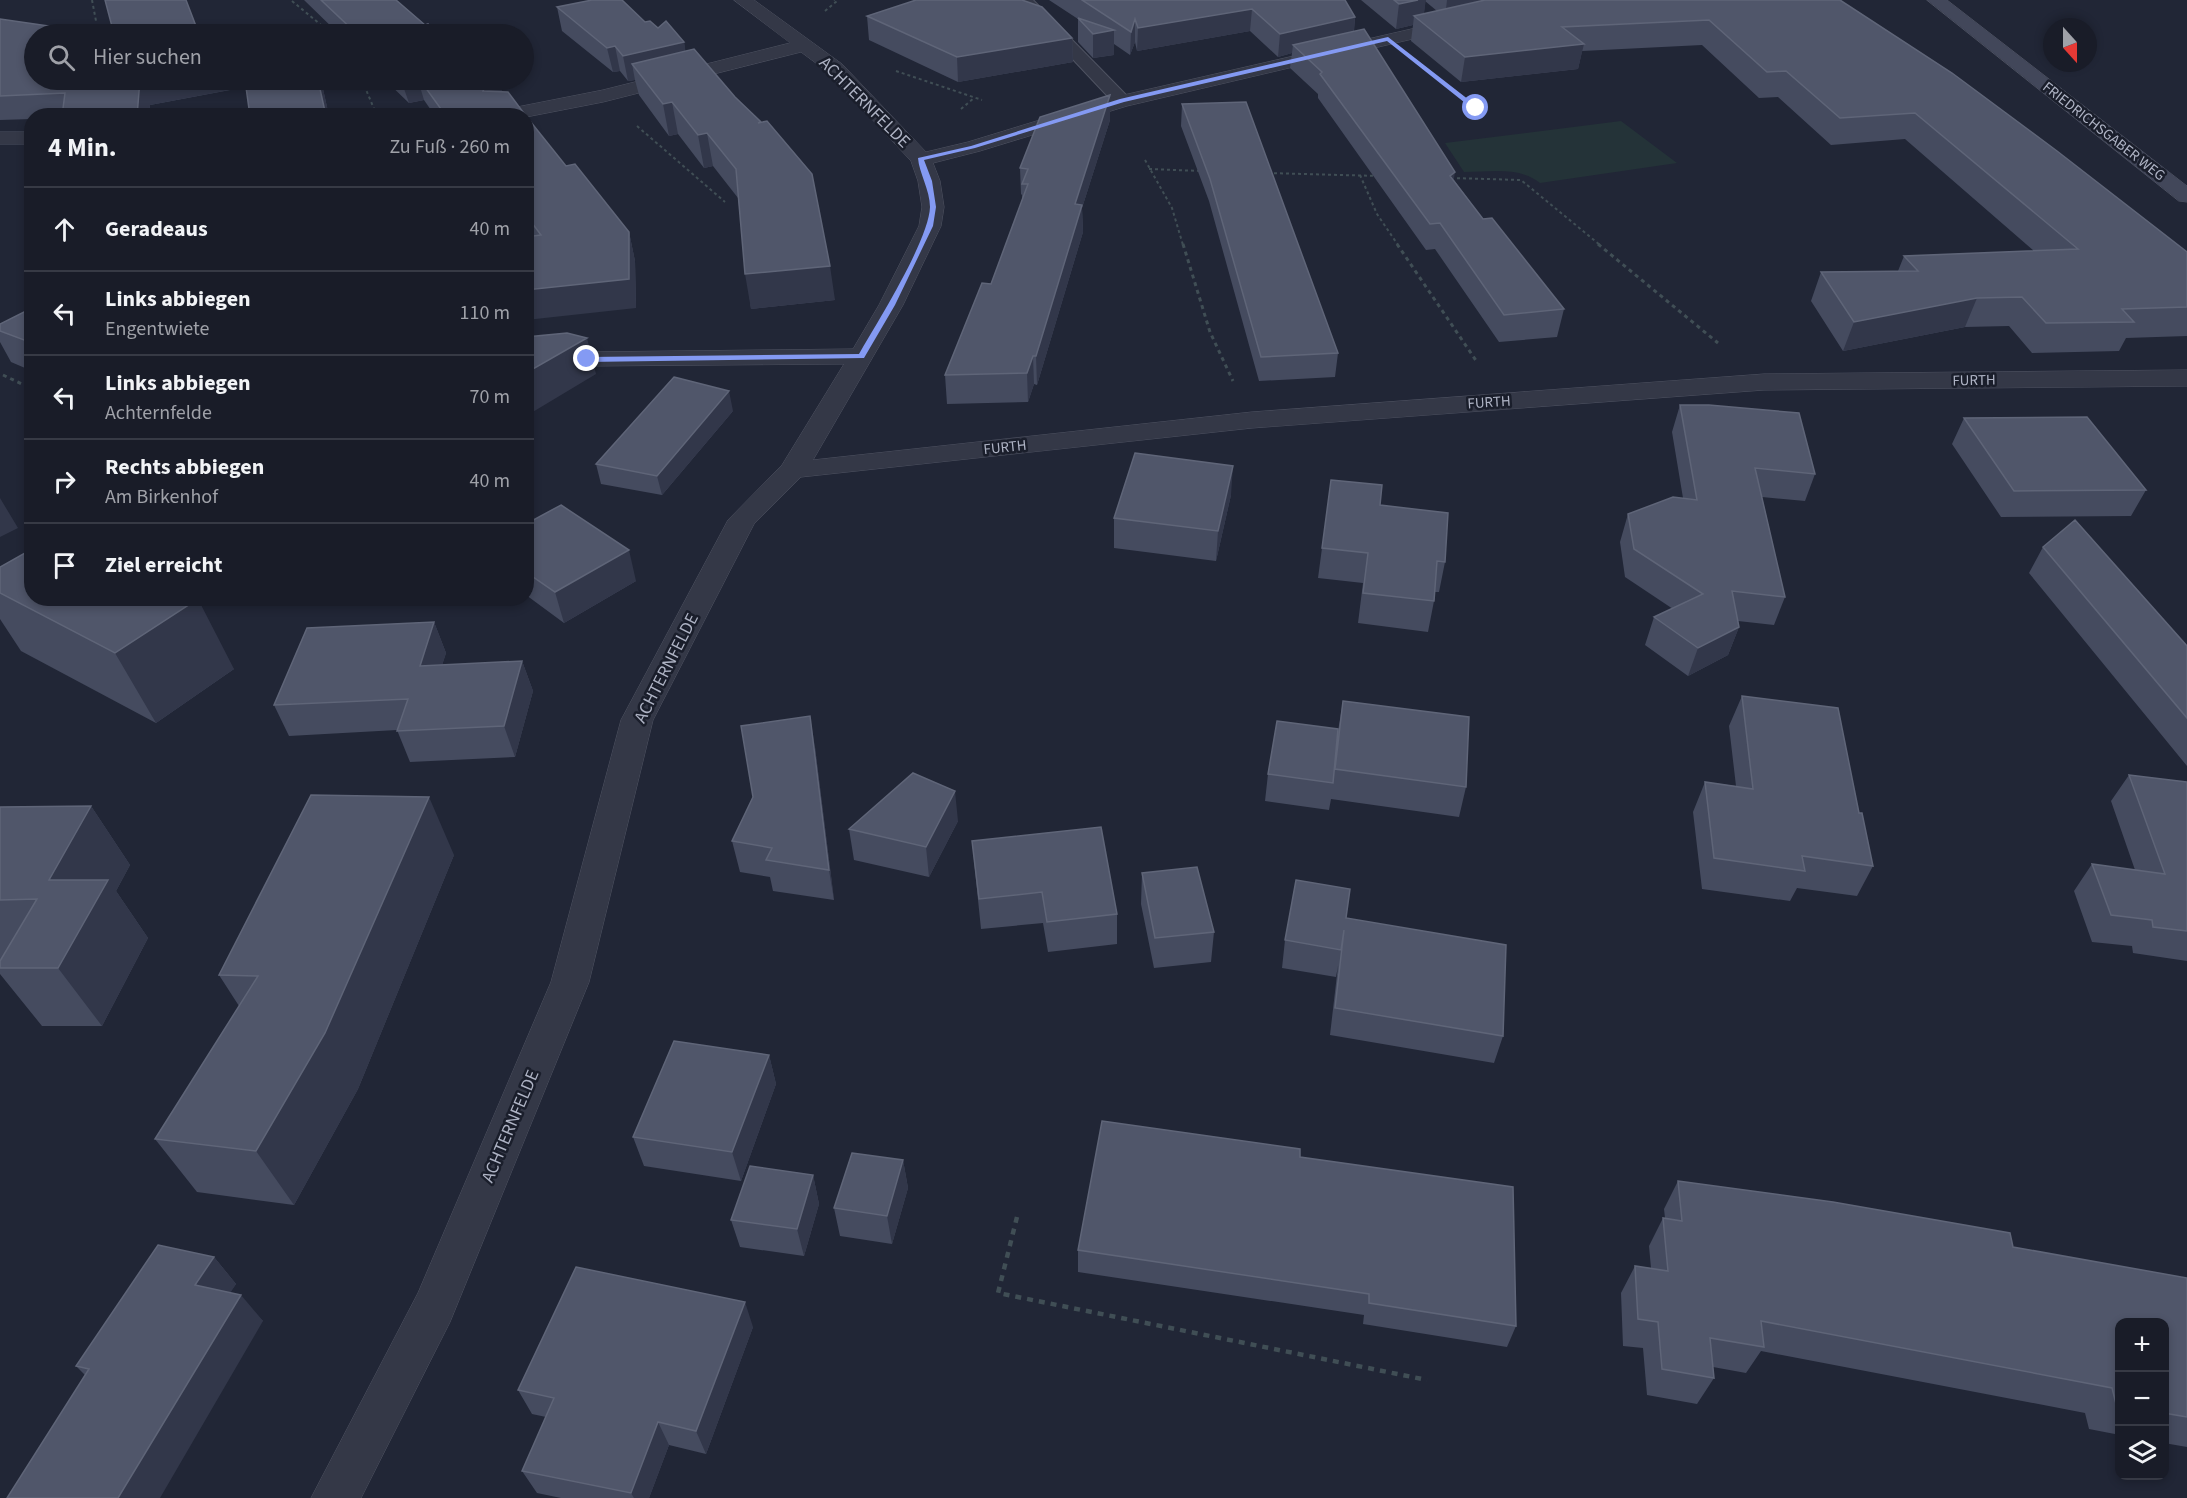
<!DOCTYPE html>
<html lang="de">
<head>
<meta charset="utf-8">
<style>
  body { margin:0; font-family:"Source Sans 3",sans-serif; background:#222530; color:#f1f3f6 }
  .controls { position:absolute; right:18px; bottom:18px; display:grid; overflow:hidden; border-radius:12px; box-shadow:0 3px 9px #0003 }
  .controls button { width:54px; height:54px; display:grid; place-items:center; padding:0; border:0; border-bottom:2px solid #373a45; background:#191c28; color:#f1f3f6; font:30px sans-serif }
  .compass { position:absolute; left:2043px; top:18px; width:54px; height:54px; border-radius:50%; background:#191c28; box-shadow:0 3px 9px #0003; rotate:159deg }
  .stop { position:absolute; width:18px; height:18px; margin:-14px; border:4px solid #849af3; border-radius:50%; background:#fff }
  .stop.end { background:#849af3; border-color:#fff; box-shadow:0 2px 6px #0008 }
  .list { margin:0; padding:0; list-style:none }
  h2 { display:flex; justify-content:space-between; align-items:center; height:78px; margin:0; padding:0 24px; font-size:26px }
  h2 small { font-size:20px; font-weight:400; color:#9fa1a8 }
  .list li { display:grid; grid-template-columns:39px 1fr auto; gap:18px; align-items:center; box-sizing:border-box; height:84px; padding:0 24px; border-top:2px solid #373a45 }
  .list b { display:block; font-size:22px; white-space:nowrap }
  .list p { margin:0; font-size:20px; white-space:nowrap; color:#9fa1a8 }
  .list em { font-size:20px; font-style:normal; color:#9fa1a8 }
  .icon { flex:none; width:33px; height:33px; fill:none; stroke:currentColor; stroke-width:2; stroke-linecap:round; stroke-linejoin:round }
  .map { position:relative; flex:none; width:2187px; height:1498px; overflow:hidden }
  .search { position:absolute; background:#191c28; box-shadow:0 3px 9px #0003; left:24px; top:24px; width:510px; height:66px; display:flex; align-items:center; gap:15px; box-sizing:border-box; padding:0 21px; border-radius:33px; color:#9fa1a8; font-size:22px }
  .panel { position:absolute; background:#191c28; box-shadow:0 3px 9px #0003; left:24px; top:108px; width:510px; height:498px; border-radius:24px }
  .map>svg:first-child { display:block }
  .green { fill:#243338 }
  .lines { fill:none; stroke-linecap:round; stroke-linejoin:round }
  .service-casing { stroke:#4f5362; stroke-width:2 }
  .minor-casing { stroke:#4f5362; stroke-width:1 }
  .secondary-casing { stroke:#4f5362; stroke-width:1 }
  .path-far2 { stroke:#404e55; stroke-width:2; stroke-dasharray:3 3; stroke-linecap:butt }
  .path-far1 { stroke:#404e55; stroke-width:3; stroke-dasharray:4 4; stroke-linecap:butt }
  .path { stroke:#404e55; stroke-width:4.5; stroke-dasharray:6 6; stroke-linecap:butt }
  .service { fill:#343847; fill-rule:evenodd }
  .minor { fill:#343847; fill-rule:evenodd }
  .secondary { fill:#42475a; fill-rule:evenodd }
  .wall { fill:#454b5f; fill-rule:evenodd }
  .shaded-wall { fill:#32374a }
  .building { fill:#50566a; stroke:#5f6578; stroke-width:1.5 }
  .route { fill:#849af3 }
  .labels { text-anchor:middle; stroke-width:5; stroke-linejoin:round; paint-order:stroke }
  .far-street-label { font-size:15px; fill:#aeb3c4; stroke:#1a1e2b }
  .street-label { font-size:18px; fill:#aeb3c4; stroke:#1a1e2b }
</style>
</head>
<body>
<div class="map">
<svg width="2187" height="1498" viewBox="0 0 2187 1498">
  <rect width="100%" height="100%" fill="#212636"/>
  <path class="green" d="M1621,121L1677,163L1540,183C1519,166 1490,172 1464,172L1445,143Z"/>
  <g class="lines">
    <defs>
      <path id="service" d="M1017,0H1033L1128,97L1130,101L1128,105H1116Z"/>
      <path id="minor" d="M734,0H754L842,64L926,152L968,142L1115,97L1455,19L1461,20L1464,24L1461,28L1455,29L1127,106L980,151L933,163L940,181L944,207L941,226L903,305L813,460L1252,412L1764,374L2187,370V386L1764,390L1252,428L801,477L754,524L653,720L589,982L450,1322L361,1498H311L418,1293L551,982L621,720L728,520L782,465L844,364L587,366L526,372V357L587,352L853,349L879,305L919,226L922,207L918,181L911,161L828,72L801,52L603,102L526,117L492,116L495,112L502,110L603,90L790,43Z
        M0,132H32V144H0Z"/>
      <path id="secondary" d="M1927,0H1947L2187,186V202L2179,201Z"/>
    </defs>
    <use href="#service" class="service-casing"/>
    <use href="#minor" class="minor-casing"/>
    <use href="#secondary" class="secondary-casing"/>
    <path class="path-far2" d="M92,0L96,21
      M292,1L332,34
      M825,11L837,1L834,0
      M1426,69L1476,108
      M896,71L982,100
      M362,80L377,116
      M961,109L974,98
      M637,126L725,202
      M1145,160L1172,208L1183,245
      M1149,169L1201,171
      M1268,173L1378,176
      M1360,175L1377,214L1398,245
      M1451,178L1521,180L1600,245"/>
    <path class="path-far1" d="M1183,244L1210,332L1233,381
      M1397,244L1477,362
      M1598,244L1718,343
      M3,375L32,389"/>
    <path class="path" d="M1017,1217L998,1293L1427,1380"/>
    <use href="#service" class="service"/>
    <use href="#minor" class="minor"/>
    <use href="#secondary" class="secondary"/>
  </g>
  <path class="wall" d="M304,0H396L436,34H339Z
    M1049,0H1345L1355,17L1354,31L1454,180L1483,219L1564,309L1557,337L1499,342L1435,249L1426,250L1318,98V94L1290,68L1292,53L1278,57L1250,31L1137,51L1135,42L1130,55L1114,44V55L1093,58L1078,42V19Z
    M1361,0H1840L2187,252V336L2126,338L2119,351L2032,353L2009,326L1965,327L1843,351L1811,301L1821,272L1898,271L1904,256L2034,251L1905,139L1831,145L1778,97L1759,98L1702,45L1582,51L1578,69L1461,82L1411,41L1413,25L1396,29ZM1425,1L1437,11L1424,14Z
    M557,7L645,22L684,42L685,51L835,300L751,309L738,198L713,166L704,168L678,134L669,136L639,95L635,80L628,81L620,71L613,72L562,31Z
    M867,16L1072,38L1073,62L958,82L869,40Z
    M0,19L34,80H321L329,116L246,87L150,105L149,116H32V119L0,120Z
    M385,80H498L502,92L526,116H435L424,100L409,103Z
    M1110,95V120L1082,208L1083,232L1037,385L1034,384L1028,402L947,404L945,375L991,284L1022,200V195L1021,194L1020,168Z
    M1182,104L1338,353L1335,377L1259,381L1209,201L1181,126Z
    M526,116L566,166L629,232L635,261L636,308L529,236L526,233Z
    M32,308V371L11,362L0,342V324Z
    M1680,405L1815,474L1805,501L1762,497L1785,597L1774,625L1738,621L1739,627L1728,655L1688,676L1645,645L1654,617L1673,609L1625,577L1620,542L1628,514L1683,498L1672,432Z
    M733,411L662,495L601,484L596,464Z
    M1964,418L2146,490L2131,516L2001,517L1952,444Z
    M1231,495L1216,561L1114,548V518Z
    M1380,505L1445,562L1439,592H1435L1434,601L1428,632L1358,623L1363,583L1318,578L1322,548Z
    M526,524L636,581L564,623L526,595Z
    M2043,547L2187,646V766L2029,573Z
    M0,567L234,669L156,723L21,651L0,619Z
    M434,622L446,653L442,665L522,661L533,691L515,757L410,762L397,730L289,736L274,705Z
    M1742,696L1859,813L1873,866L1857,896L1797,888L1790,901L1702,889L1693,812L1705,782L1736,786L1729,726Z
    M1343,701L1466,787L1459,817L1331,799L1329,810L1265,801L1268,774L1338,731Z
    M815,747L834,900L773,891L770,877L740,872L732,841Z
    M2129,775L2187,782V961L2133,953L2132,946L2092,942L2074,891L2092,864L2135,870L2111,801Z
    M91,806L130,865L116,891L148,938L102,1026H42L0,974V961L1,959H0V807Z
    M958,821L929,877L854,860L849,829Z
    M972,841L1117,914V944L1048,952L1043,923L981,929Z
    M454,855L358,1089L294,1205L197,1192L155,1139L239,1006L219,975Z
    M1142,873L1214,932L1211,962L1154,968L1141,904Z
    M1346,918L1503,1036L1494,1063L1330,1035L1338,966L1336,977L1282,968L1285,940Z
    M769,1055L776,1084L741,1181L644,1166L633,1137Z
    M1300,1157L1516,1326L1507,1347L1363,1324L1364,1315L1078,1272V1250Z
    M903,1160L908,1188L892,1244L840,1236L834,1208Z
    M813,1175L819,1204L804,1256L740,1247L731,1220Z
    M1678,1181L2013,1247L2187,1278V1447L2164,1443V1323H2120V1435L2089,1429L2085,1413L1761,1351L1746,1373L1713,1367L1714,1378L1697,1404L1647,1395L1643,1348L1623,1346L1621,1293L1635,1266L1651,1268L1649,1246L1663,1218H1665L1664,1209Z
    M214,1257L236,1284L230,1292L263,1321L85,1375L76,1366Z
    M753,1327L706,1454L669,1445L649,1498H561L537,1493L522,1471L546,1417L532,1414L518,1390Z"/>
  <path class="shaded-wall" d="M1418,0H1426L1422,23L1414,16L1413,25L1396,29L1399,4Z
    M1447,0H1521L1445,18Z
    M1252,9L1250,31L1137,51L1138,28Z
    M1355,17L1353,39L1293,45L1292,53L1278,57L1280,34Z
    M1135,19V42L1130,55L1131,32Z
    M1114,30V55L1093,58V34Z
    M1072,38L1073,62L958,82L957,57Z
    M684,42L688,66L632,64L635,80L628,81L623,56Z
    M1584,44L1578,69L1461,82L1465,57Z
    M615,46L620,71L613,72L607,48Z
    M140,80H250V86L150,105L149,116H137Z
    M318,80H321L329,116H326Z
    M401,80H418L424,100L409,103Z
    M499,81L506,107L483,91L487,83Z
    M1110,95V120L1082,208L1083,232L1037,385L1036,356L1075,204Z
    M672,102L678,134L669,136L663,104Z
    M707,133L713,166L704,168L698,135Z
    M1455,172L1451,198L1450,176Z
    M629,232L635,261L636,308L526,320V290Z
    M830,266L835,300L751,309L745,274Z
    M1977,298L1965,327L1843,351L1854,322Z
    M587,338L596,374L526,416V373Z
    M1033,356L1034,384L1028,402L1027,373Z
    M729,391L733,411L662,495L657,476Z
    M1233,466L1231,495L1216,561L1218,531Z
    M0,498L18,528L0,537Z
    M629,550L636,581L564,623L555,592Z
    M198,599L234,669L156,723L115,653Z
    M434,622L446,653L432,696L420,666Z
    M1739,627L1728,655L1688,676L1698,648Z
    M522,661L533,691L515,757L504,726Z
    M810,716L815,747L834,900L829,870Z
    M955,791L958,821L929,877L926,847Z
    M429,797L454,855L358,1089L294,1205L256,1151Z
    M91,806L130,865L116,891L148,938L102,1026L58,968L49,880Z
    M769,1055L776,1084L741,1181L732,1152Z
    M903,1160L908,1188L892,1244L887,1216Z
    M813,1175L819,1204L804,1256L797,1229Z
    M214,1257L236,1284L218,1312L195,1285Z
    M241,1295L263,1321L160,1498H118Z
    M745,1302L753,1327L706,1454L696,1431Z
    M658,1422L669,1445L649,1498H634L631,1493Z"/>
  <path class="building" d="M105,0H186L199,34H114Z
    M321,0H396L425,25L428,24L436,34H357Z
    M592,0H622L645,22L650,21L658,28L666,21L684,42L623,56L615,46L607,48L557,7Z
    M916,0H1022L1042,7L1072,38L957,57L867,16Z
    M1082,0H1345L1355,17L1280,34L1252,9L1138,28L1135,19L1131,32Z
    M1394,0H1418L1399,4Z
    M1485,0H1840L1952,73L2057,151L2187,252V307L2122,309L2134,322L2046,323L2022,297L1977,298L1854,322L1821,272L1918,271L1904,256L2078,249L1915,113L1840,118L1786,71L1767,72L1709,20L1562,27L1584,44L1465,57L1414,16Z
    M1078,18L1114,30L1093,34Z
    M0,19L104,34H34V80H145H140L137,116H62L65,93L0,96Z
    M1364,29L1455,172L1450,176L1483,219L1492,218L1564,309L1504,315L1440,223L1430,224L1320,74L1322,72L1293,45Z
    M694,49L735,97L761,122L758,123L767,121L812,174L830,266L745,274L736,169L707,133L698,135L672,102L663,104L632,64Z
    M245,80H318L326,116H250Z
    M420,80H498L499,81L487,83L483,91L508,92L526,116H446Z
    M1110,95L1075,204L1082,205L1036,356H1033L1027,373L945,375L982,283L991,284L1028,184H1022L1028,169L1020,168L1040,117Z
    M1246,102L1338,353L1261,357L1210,179L1182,104Z
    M526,116L566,166L575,164L629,232V279L526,290V237L541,235L526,215Z
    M32,308V343L0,331V324Z
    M567,333L587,338L526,373V337Z
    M674,377L729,391L657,476L596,464Z
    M1680,405H1709L1799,413L1815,474L1755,468L1785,597L1732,591L1739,627L1698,648L1654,617L1703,594L1634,549L1628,514L1673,497L1697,500Z
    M2087,417L2146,490L2014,491L1964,418Z
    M1135,453L1233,466L1218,531L1114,518Z
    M1331,480L1382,485L1380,505L1448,513L1445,562L1437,561L1434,601L1363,593L1368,553L1322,548Z
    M561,505L629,550L555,592L526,572V524Z
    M2075,520L2187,646V718L2043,547Z
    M32,549V598H197L198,599L115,653L0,593V567Z
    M434,622L420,666L522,661L504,726L397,731L408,699L274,705L307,628Z
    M1742,696L1838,708L1859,813H1862L1873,866L1802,856L1805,871L1714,858L1705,782L1753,789Z
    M1343,701L1469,717L1466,787L1335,769Z
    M810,716L829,870L766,860L772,848L732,841L753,797L741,726Z
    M1277,721L1338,729L1333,783L1268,774Z
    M913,773L955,791L926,847L849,829Z
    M2129,775L2187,782V931L2153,927L2152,920L2111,915L2092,864L2165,874Z
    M311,795L429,797L325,1033L256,1151L155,1139L258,976L219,975Z
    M91,806L49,880H108L58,968H0V961L37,899L0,900V807Z
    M1101,827L1117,914L1047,922L1042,892L979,899L972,841Z
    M1197,867L1214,932L1155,938L1142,873Z
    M1296,880L1350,889L1346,918L1506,945L1503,1036L1335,1008L1344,930L1341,950L1285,940Z
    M674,1041L769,1055L732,1152L633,1137Z
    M1102,1121L1300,1149V1157L1513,1187L1516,1326L1369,1303V1294L1078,1250Z
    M852,1153L903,1160L887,1216L834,1208Z
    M750,1166L813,1175L797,1229L731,1220Z
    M1678,1181L1833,1202L2010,1233L2013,1247L2187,1278V1417L2164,1413V1323H2120V1404H2116L2112,1388L1761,1321L1764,1347L1710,1338L1714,1378L1662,1369L1658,1322L1638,1319L1635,1266L1668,1271L1663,1218L1682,1221Z
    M158,1245L214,1257L195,1285L241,1295L118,1498H7L89,1369L76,1366Z
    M576,1267L745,1302L696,1431L658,1422L631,1493L522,1471L554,1398L518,1390Z"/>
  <path class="route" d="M1388,37L1478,107V110H1474L1387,41L1124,102L975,148L924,160L932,181L936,207L933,226L895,305L864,358L587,362L584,359L587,357L859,354C877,323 929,240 930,207C930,190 919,173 918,158L971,146L1120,99Z"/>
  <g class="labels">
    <g class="far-street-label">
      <text transform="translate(2104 131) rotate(38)" y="5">FRIEDRICHSGABER WEG</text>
      <text transform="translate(1974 380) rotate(-1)" y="5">FURTH</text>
      <text transform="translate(1489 402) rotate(-4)" y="5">FURTH</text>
      <text transform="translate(1005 447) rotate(-6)" y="5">FURTH</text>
    </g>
    <g class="street-label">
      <text transform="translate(865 102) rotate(45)" y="6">ACHTERNFELDE</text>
      <text transform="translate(666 668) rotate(-63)" y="6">ACHTERNFELDE</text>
      <text transform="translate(510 1126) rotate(-67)" y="6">ACHTERNFELDE</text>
    </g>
  </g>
</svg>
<div class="controls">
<button>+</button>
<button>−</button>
<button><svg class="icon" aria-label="layers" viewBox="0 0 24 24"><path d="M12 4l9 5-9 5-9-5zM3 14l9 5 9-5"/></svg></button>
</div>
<svg class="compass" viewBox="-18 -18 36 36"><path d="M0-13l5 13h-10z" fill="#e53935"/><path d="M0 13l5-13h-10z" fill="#9fa1a8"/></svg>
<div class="stop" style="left:1476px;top:108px"></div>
<div class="stop end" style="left:587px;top:359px"></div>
<div class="search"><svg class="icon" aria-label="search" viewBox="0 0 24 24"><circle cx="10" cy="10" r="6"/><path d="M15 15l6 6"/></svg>Hier suchen</div>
<section class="panel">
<h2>4 Min.<small>Zu Fuß · 260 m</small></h2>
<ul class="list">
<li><svg class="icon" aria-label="ahead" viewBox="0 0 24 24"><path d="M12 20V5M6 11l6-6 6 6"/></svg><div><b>Geradeaus</b></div><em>40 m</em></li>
<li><svg class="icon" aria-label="left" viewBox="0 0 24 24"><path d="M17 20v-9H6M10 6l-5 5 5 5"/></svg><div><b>Links abbiegen</b><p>Engentwiete</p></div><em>110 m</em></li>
<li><svg class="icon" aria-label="left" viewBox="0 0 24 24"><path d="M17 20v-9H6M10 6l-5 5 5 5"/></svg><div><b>Links abbiegen</b><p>Achternfelde</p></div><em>70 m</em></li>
<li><svg class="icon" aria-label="right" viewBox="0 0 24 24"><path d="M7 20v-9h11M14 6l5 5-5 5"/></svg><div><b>Rechts abbiegen</b><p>Am Birkenhof</p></div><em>40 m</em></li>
<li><svg class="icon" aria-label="arrive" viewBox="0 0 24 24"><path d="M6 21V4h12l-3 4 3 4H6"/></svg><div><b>Ziel erreicht</b></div></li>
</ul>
</section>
</div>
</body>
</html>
